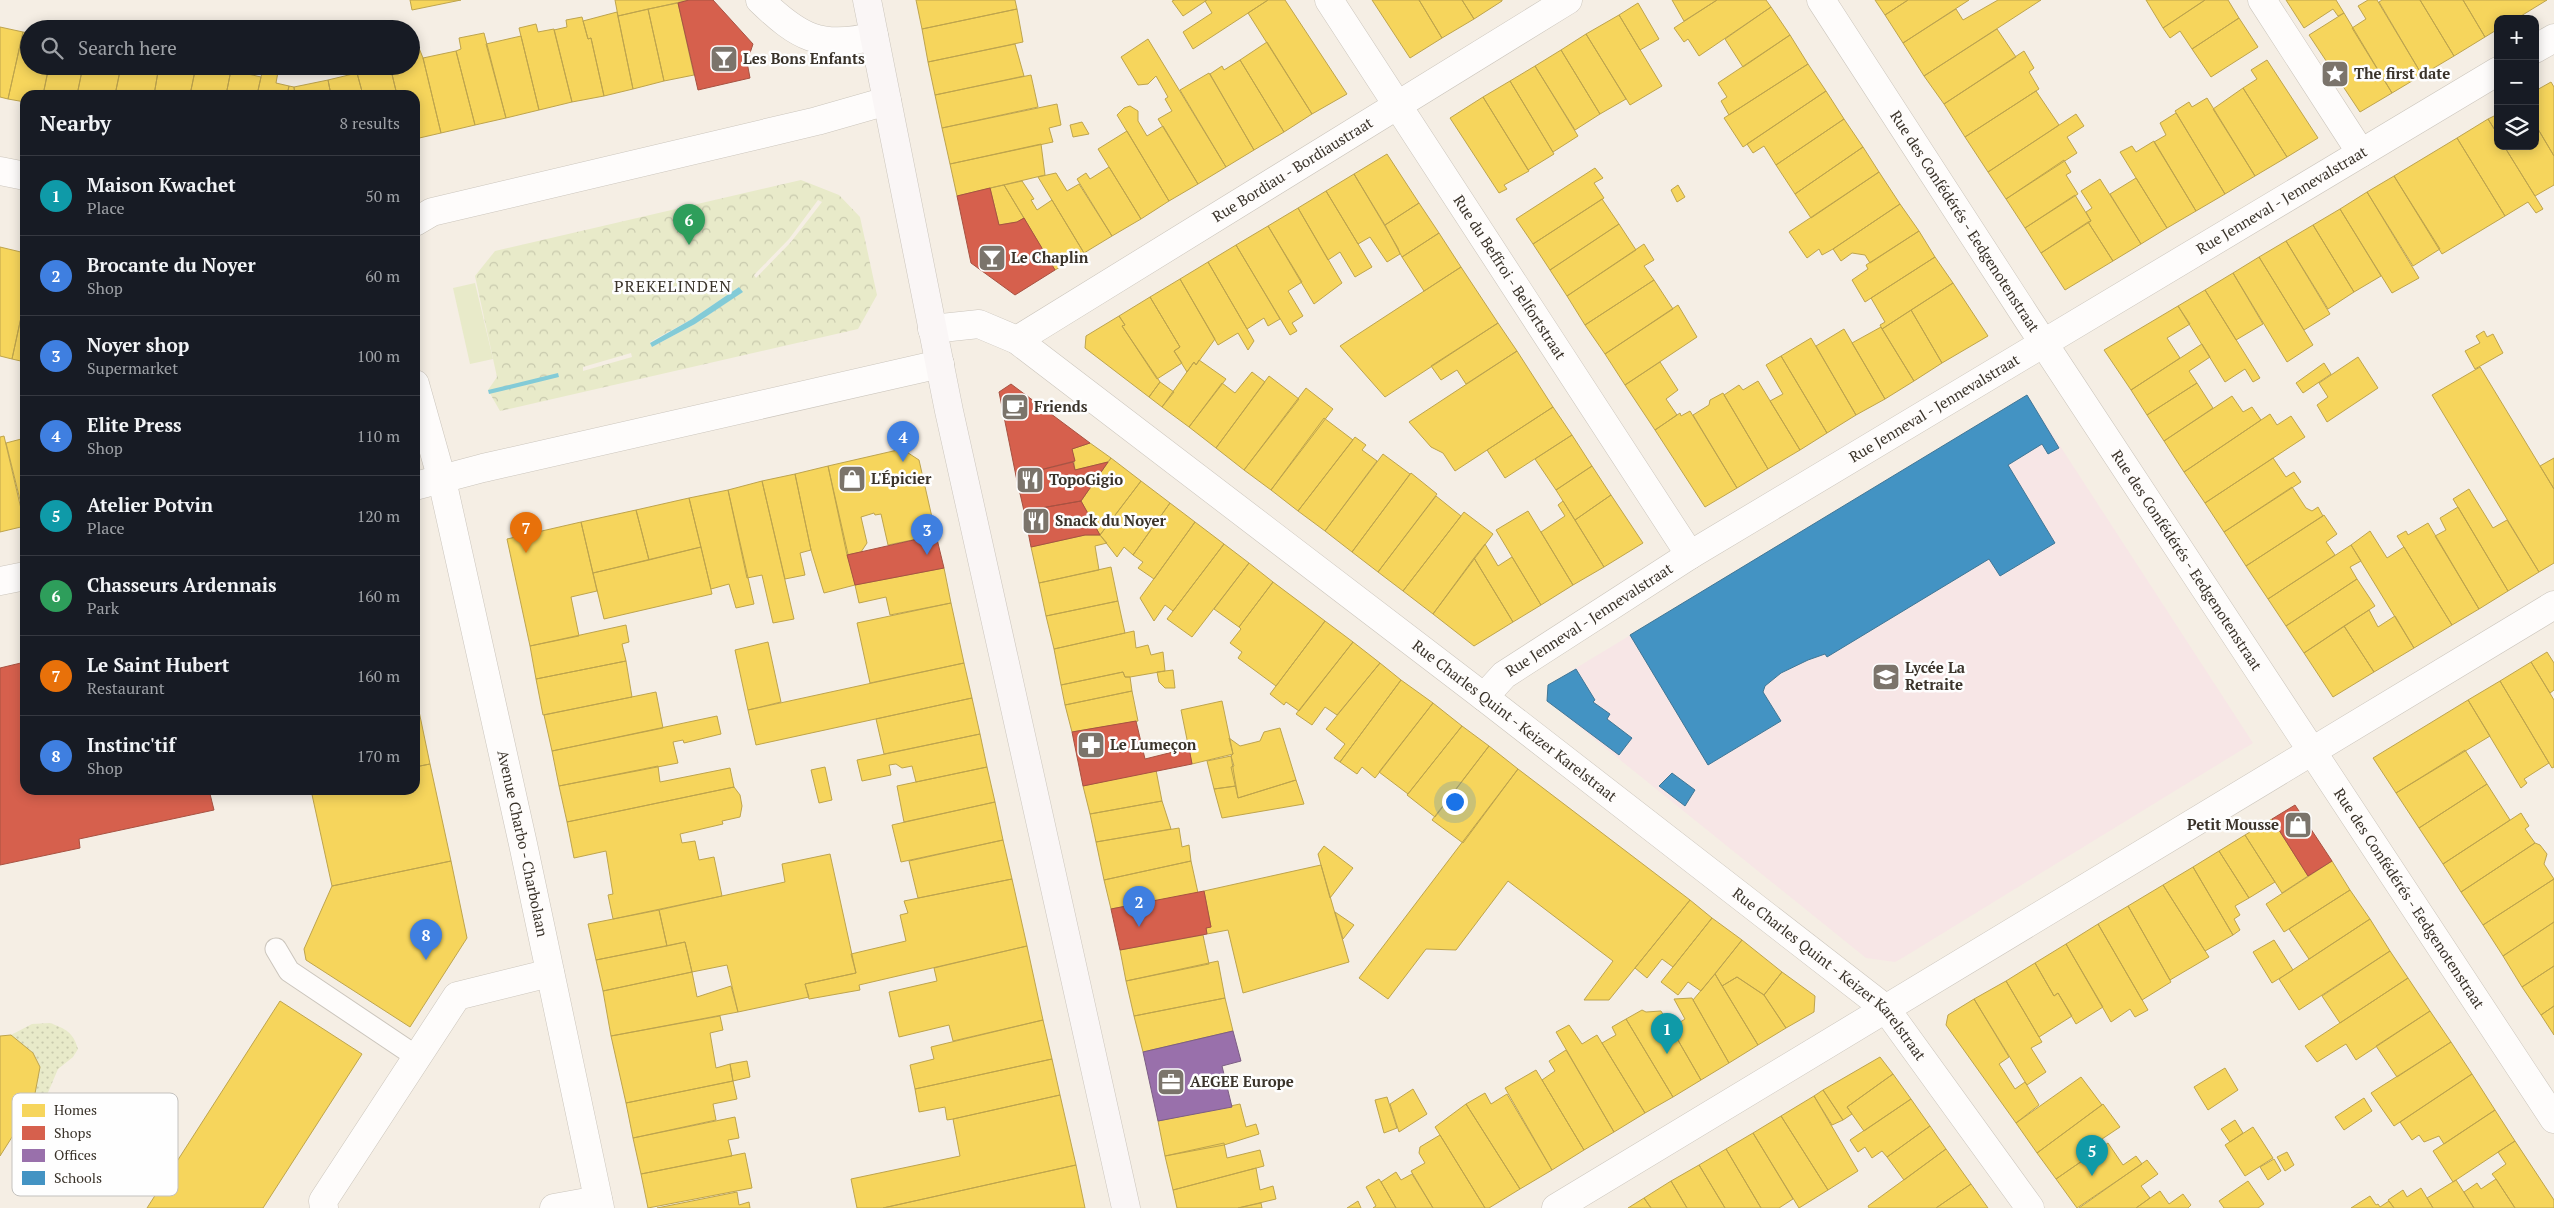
<!DOCTYPE html>
<html lang="en">
<head>
<meta charset="utf-8">
<style>
  body { margin:0; font-family:"PT Serif",serif; background:#242831; color:#f1f3f6 }
  .controls { position:absolute; right:15px; top:15px; display:grid; overflow:hidden; border-radius:10px; box-shadow:0 2px 12px #0003 }
  .controls button { width:45px; height:45px; display:grid; place-items:center; padding:0; border:0; border-bottom:1px solid #363941; background:#171b24; color:#f1f3f6; font:25px sans-serif }
  .you { position:absolute; left:1454px; top:801px; width:18px; height:18px; margin:-12px; border:4px solid #fff; border-radius:50%; background:#1a73e8; box-shadow:0 0 0 8px #1a73e833 }
  .badge { display:grid; place-items:center; width:32px; height:32px; border-radius:50%; background:#2563eb; color:#fff; font-size:16px; font-weight:700 }
  .pin { position:absolute; translate:-50% -41px; filter:drop-shadow(0 1px 2px #0008) }
  .pin::after { content:''; position:absolute; top:26px; width:18px; height:15px; background:inherit; clip-path:polygon(0 0,100% 0,50% 100%) }
  .list { margin:0; padding:0; list-style:none }
  h2 { display:flex; justify-content:space-between; align-items:center; height:65px; margin:0; padding:0 20px; font-size:21px }
  h2 small { font-size:16px; font-weight:400; color:#9ea1a6 }
  .list li { display:grid; grid-template-columns:32px 1fr auto; gap:15px; align-items:center; box-sizing:border-box; height:80px; padding:0 20px; border-top:1px solid #363941 }
  .list b { display:block; font-size:19px; white-space:nowrap }
  .list p { margin:0; font-size:16px; white-space:nowrap; color:#9ea1a6 }
  .list em { font-size:16px; font-style:normal; color:#9ea1a6 }
  .icon { flex:none; width:28px; height:28px; fill:none; stroke:currentColor; stroke-width:2; stroke-linecap:round; stroke-linejoin:round }
  .map { position:relative; flex:none; width:2554px; height:1208px; overflow:hidden }
  .search { position:absolute; background:#171b24; box-shadow:0 2px 12px #0003; left:20px; top:20px; width:400px; height:55px; display:flex; align-items:center; gap:12px; box-sizing:border-box; padding:0 18px; border-radius:28px; color:#9ea1a6; font-size:19px }
  .panel { position:absolute; background:#171b24; box-shadow:0 2px 12px #0003; left:20px; top:90px; width:400px; height:705px; border-radius:15px }
  .map>svg:first-child { display:block }
  .education { fill:#f7e6e6 }
  .forest { fill:url(#forest-crowns); fill-rule:evenodd }
  .garden { fill:url(#garden-dots) }
  .pitch { fill:#e8eac9 }
  .water { fill:#83cbd7 }
  .homes { fill:#f6d55c; stroke:#bea44d }
  .shops { fill:#d6604d; stroke:#a75242 }
  .offices { fill:#9970ab; stroke:#7c5e84 }
  .schools { fill:#4393c3; stroke:#407695 }
  .lines { fill:none; stroke-linecap:round; stroke-linejoin:round }
  .lane-casing { stroke:#cbc5bc; stroke-width:23 }
  .street-casing { stroke:#cbc5bc; stroke-width:29 }
  .secondary-casing { stroke:#cbc5bc; stroke-width:29 }
  .lane { stroke:#fefcfb; stroke-width:21 }
  .street { stroke:#fefcfb; stroke-width:28 }
  .secondary { stroke:#faf6f6; stroke-width:28 }
  .labels { text-anchor:middle; stroke-width:5; stroke-linejoin:round; paint-order:stroke }
  .poi-label { font-size:15px; font-weight:bold; fill:#3a332a; stroke:#fefefe; text-anchor:start }
  .street-label { font-size:15px; fill:#3a332a; stroke:#fefefe }
  .neighbourhood-label { font-size:16px; letter-spacing:1px; fill:#3a332a; stroke:#fefefe }
  .key { fill:#fefefe; stroke:#c3c1be; stroke-width:1 }
  .key-label { font-size:14px; fill:#3a332a }
</style>
</head>
<body>
<div class="map">
<svg width="2554" height="1208" viewBox="0 0 2554 1208">
  <defs>
    <pattern id="forest-crowns" width="20" height="18" patternUnits="userSpaceOnUse" patternTransform="scale(1.25)"><rect width="20" height="18" fill="#e8eac9"/><path d="M2 6a3 3 0 1 1 6 0M12 15a3 3 0 1 1 6 0" fill="none" stroke="#c8c9ad"/></pattern>
    <pattern id="garden-dots" width="8" height="8" patternUnits="userSpaceOnUse" patternTransform="scale(1.25)"><rect width="8" height="8" fill="#e8eac9"/><path d="M2 2h.1M6 6h.1" fill="none" stroke="#c8c9ad" stroke-width="1.8" stroke-linecap="round"/></pattern>
  </defs>
  <rect width="100%" height="100%" fill="#f5eee4"/>
  <path class="education" d="M2027,395L2253,743L1904,957L1895,962L1866,958L1547,701L1548,685Z"/>
  <path class="forest" d="M801,180L839,195L860,217L877,295L858,329L500,411L488,390L497,377L475,276L495,251ZM818,200L822,202L791,242L756,278L754,275L789,239ZM739,287L742,292L695,324L652,347L650,342L692,319ZM631,353L632,357L583,371V367Z"/>
  <path class="garden" d="M50,1023C66,1029 73,1032 78,1049L73,1057L58,1069L44,1102L33,1104L40,1067L33,1053L11,1035L32,1024Z"/>
  <path class="pitch" d="M475,283L493,359L470,364L453,288Z"/>
  <path class="water" d="M739,287L743,292L695,324L652,347L650,343L692,319Z
    M558,373L559,377L489,394L488,390Z"/>
  <path class="homes" d="M410,0H461L412,10Z
    M615,0H689L618,16Z
    M916,0H1015L1017,9L922,29Z
    M1175,0H1207L1183,16L1172,1Z
    M1207,0H1268L1193,49L1183,32L1212,13L1205,1Z
    M1268,0H1285L1347,94L1312,114L1248,13Z
    M1372,0H1419L1442,38L1410,58Z
    M1419,0H1462L1474,19L1442,38Z
    M1462,0H1502V1L1474,19Z
    M1672,0H1717L1684,21Z
    M1717,0H1766L1771,7L1699,56L1688,39L1684,42L1674,28Z
    M1875,0H1908L1885,15Z
    M1908,0H1969L1903,43L1885,15Z
    M1998,0H2041L1924,76L1903,43L1956,9L1963,20Z
    M2146,0H2205L2163,28Z
    M2205,0H2228L2239,18L2192,49L2180,31L2170,38L2163,28Z
    M2286,0H2336L2344,13L2338,16L2333,9L2304,28Z
    M2368,0H2377L2422,75L2392,93L2352,28L2366,19L2358,6Z
    M2382,0H2420L2454,56L2422,75L2379,2Z
    M2420,0H2463L2485,37L2454,56Z
    M2463,0H2547L2516,19H2498V29L2485,37Z
    M678,3L694,75L664,81L648,9Z
    M1638,3L1659,39L1640,50L1619,15Z
    M1771,7L1790,35L1743,67L1725,39Z
    M648,9L664,81L633,89L618,16Z
    M1017,9L1023,42L928,62L922,29Z
    M617,12L633,89L604,96L591,38L588,39L583,21Z
    M2344,13L2392,93L2360,112L2309,35Z
    M1619,15L1662,86L1630,105L1586,34Z
    M582,17L588,39L591,38L604,96L572,102L554,30L567,27L566,20Z
    M2239,18L2258,47L2211,77L2192,49Z
    M536,24L538,32L554,29L572,102L539,110L519,28Z
    M0,27L23,32L8,99L0,97Z
    M1997,29L2016,57L1944,104L1924,76Z
    M23,32L29,33V66H49L43,95H25V102L8,99Z
    M484,33L506,118L475,125L456,51L461,49L459,38Z
    M1586,34L1626,99L1600,114L1561,50Z
    M1790,35L1808,64L1729,115L1721,101L1727,97L1718,83Z
    M521,36L539,110L506,118L486,44Z
    M411,39L417,43L423,58L441,133L415,139V95H397L390,66H411Z
    M1148,39L1226,167L1198,184L1158,119L1172,111L1165,99L1168,97L1156,76L1148,84L1138,85L1121,57Z
    M1267,42L1312,114L1284,132L1240,60Z
    M1015,44L1024,76L935,95L928,62Z
    M1561,50L1600,114L1575,130L1535,66Z
    M456,51L475,125L441,133L423,58Z
    M2024,51L2034,68L2029,72L2039,89L1965,137L1944,104Z
    M1240,60L1284,132L1254,150L1210,74L1222,66L1224,70Z
    M2267,60L2318,138L2287,157L2243,88L2257,79L2251,70Z
    M1808,64L1826,91L1743,147L1724,118Z
    M49,66H83L77,95H43Z
    M83,66H121L115,95H77Z
    M121,66H159L154,95H115Z
    M159,66H196L190,95H154Z
    M196,66H215L231,70L226,95H190Z
    M390,66L397,95H363L357,73Z
    M1535,66L1578,136L1553,152L1510,81Z
    M263,68L278,72L276,83L289,86L287,95H257Z
    M231,70L261,77L257,95H226Z
    M357,73L363,95H331L328,80Z
    M1209,73L1254,150L1226,167L1180,90Z
    M1031,75L1038,107L942,128L935,95Z
    M328,80L331,95H295L294,87Z
    M1510,81L1554,154L1528,170L1483,97Z
    M2551,82L2554,87V156L2535,124V91Z
    M289,86L294,87L295,95H287Z
    M2243,88L2287,157L2255,176L2213,109Z
    M1826,91L1844,119L1776,165L1764,146L1753,153L1747,144Z
    M2036,91L2059,125L1988,172L1965,137Z
    M1483,97L1529,171L1504,185L1507,189L1499,193L1450,118Z
    M2207,98L2255,176L2225,194L2175,111L2189,102L2192,107Z
    M1057,104L1061,125L1049,128L1053,142L950,164L942,128Z
    M1130,106L1138,111V121L1147,136L1163,126L1198,184L1169,201L1117,115L1124,108Z
    M2176,113L2225,194L2196,211L2154,142L2166,135L2160,123Z
    M2076,114L2084,126L2067,137L2077,153L2006,199L1988,172Z
    M2498,114V135L2488,119Z
    M1844,119L1863,147L1795,194L1776,165Z
    M2488,119L2498,135V146H2504L2543,209L2536,213L2528,202L2505,216L2457,138Z
    M1082,122L1089,134L1073,137L1070,125Z
    M2535,124L2554,156V185L2535,196L2504,146H2535Z
    M1127,131L1169,201L1141,219L1098,149Z
    M2457,138L2505,216L2442,254L2394,176Z
    M2154,141L2196,211L2167,228L2120,152L2132,146L2136,152Z
    M1041,144L1045,175L957,196L950,164Z
    M1863,147L1879,172L1811,218L1795,194Z
    M1387,154L1419,203L1385,225L1354,174Z
    M2064,160L2071,172L2066,175L2078,194L2025,228L2006,199Z
    M1109,167L1141,219L1112,236L1077,179L1086,173L1090,179Z
    M1595,168L1603,178L1594,183L1604,198L1533,244L1516,219Z
    M1879,172L1900,204L1833,249L1822,255L1819,249L1807,258L1789,232Z
    M1056,173L1067,191L1079,184L1112,236L1084,253L1038,177Z
    M1354,174L1398,248L1400,254L1387,262L1370,237L1358,244L1326,191Z
    M2394,176L2440,249L2413,266L2367,192Z
    M2136,178L2167,228L2141,244L2110,194Z
    M2100,179L2141,244L2113,261L2088,222L2091,221L2086,212L2092,208L2081,191Z
    M1022,181L1034,199L1031,200L1037,210L1052,200L1084,253L1055,270L1004,185Z
    M1004,185L1024,218L1017,222L999,225L990,188Z
    M1678,185L1685,197L1677,202L1671,190Z
    M1326,191L1372,267L1355,277L1340,252L1328,260L1298,208Z
    M2367,192L2419,278L2392,293L2340,209Z
    M2075,195L2091,221L2041,253L2025,228Z
    M1602,199L1619,224L1550,270L1533,244Z
    M1419,203L1439,233L1402,257L1385,225Z
    M1900,204L1919,231L1870,263L1865,255L1852,253L1841,261L1833,249Z
    M1298,208L1342,283L1314,304L1268,226Z
    M2340,209L2381,276L2354,292L2313,225Z
    M2088,222L2113,261L2065,290L2041,253Z
    M1619,224L1636,250L1567,296L1550,270Z
    M2313,225L2354,292L2328,309L2286,241Z
    M1268,226L1302,282L1288,291L1303,316L1292,323L1297,331L1290,335L1236,245Z
    M1919,231L1935,257L1865,302L1852,280L1868,269L1866,265Z
    M1439,233L1461,267L1424,291L1402,257Z
    M2286,241L2330,314L2304,330L2259,257Z
    M1644,244L1654,260L1644,266L1654,280L1585,325L1567,296Z
    M1236,245L1280,319L1268,326L1264,318L1247,329L1208,262Z
    M0,247L25,253V299L12,359L0,356Z
    M1935,257L1953,283L1882,329L1880,325L1885,322L1871,298Z
    M2259,257L2313,345L2287,362L2233,273Z
    M1208,262L1254,341L1248,350L1238,333L1218,345L1180,279Z
    M1461,267L1498,323L1385,397L1340,346Z
    M2233,273L2263,324L2236,340L2205,290Z
    M1180,279L1215,339L1196,365L1194,362L1187,372L1174,351L1180,347L1150,297Z
    M1654,280L1673,309L1605,354L1585,325Z
    M1953,283L1988,336L1942,363L1911,310Z
    M2205,290L2260,378L2253,382L2245,369L2225,382L2178,306Z
    M1150,297L1180,347L1174,351L1182,363L1157,379L1122,326L1125,325L1119,316Z
    M25,299V362L12,359Z
    M1678,305L1697,337L1625,385L1605,354Z
    M2178,306L2190,324L2167,338L2180,358L2131,390L2104,350Z
    M1911,310L1942,363L1914,381L1882,329Z
    M1119,316L1125,325L1122,326L1160,382L1149,397L1085,348L1086,336Z
    M1498,323L1517,351L1466,384L1457,370L1441,380L1431,366Z
    M1881,327L1914,381L1885,399L1852,343Z
    M1844,329L1885,399L1856,415L1816,346Z
    M2484,331L2487,337L2493,334L2503,353L2475,369L2465,351L2480,343L2476,336Z
    M1811,338L1856,415L1827,433L1781,356Z
    M2202,344L2210,357L2189,371L2197,383L2147,415L2131,390Z
    M1517,351L1553,407L1455,471L1443,453L1431,447L1409,422Z
    M1781,356L1827,433L1800,450L1770,401L1783,394L1766,365Z
    M2358,357L2378,388L2327,422L2317,405L2328,397L2319,383Z
    M1199,360L1226,379L1189,427L1162,407L1194,362L1196,365Z
    M1660,362L1678,390L1666,399L1677,415L1655,430L1625,385Z
    M2324,363L2331,374L2303,393L2296,383Z
    M2480,367L2554,489V563L2539,572L2432,395Z
    M1252,372L1265,382L1216,448L1189,427L1222,383L1235,393Z
    M1269,376L1299,399L1244,470L1216,448Z
    M1758,381L1800,450L1768,469L1724,395L1739,385L1743,390Z
    M1160,382L1174,392L1162,407L1149,397Z
    M2197,383L2213,408L2164,441L2147,415Z
    M1306,388L1333,409L1271,490L1244,470Z
    M1723,393L1768,469L1737,488L1693,415L1709,405L1710,400Z
    M2232,396L2243,412L2252,407L2261,420L2184,472L2164,441Z
    M1553,407L1572,435L1505,478L1487,450Z
    M1690,411L1737,488L1705,507L1655,430L1680,413L1681,416Z
    M2270,414L2277,425L2291,416L2305,437L2205,503L2184,472Z
    M1324,418L1353,440L1298,511L1271,490Z
    M1572,435L1592,466L1556,490L1535,459Z
    M4,436L25,526L0,532V437Z
    M1355,437L1366,445L1362,450L1377,461L1325,531L1298,511Z
    M25,438V520L6,443Z
    M1090,443L1111,458L1108,462L1075,470L1072,449Z
    M902,449L919,460L936,535L888,545L881,514L875,515L874,513L861,517L867,543L861,552L847,555L828,466Z
    M1383,454L1410,474L1352,552L1325,531Z
    M1111,458L1141,481L1100,535L1081,501Z
    M2273,458L2286,477L2294,472L2301,482L2224,532L2205,503Z
    M2554,458V489L2540,466Z
    M828,466L855,585L824,593L811,550L795,474Z
    M1592,466L1611,495L1575,520L1556,490Z
    M1411,473L1437,494L1378,572L1352,552Z
    M795,474L811,550L800,553L805,575L785,579L762,481Z
    M762,481L794,619L773,623L762,575L747,578L728,490Z
    M1141,481L1170,503L1133,555L1124,547L1117,557L1100,535Z
    M2292,487L2306,508L2312,511L2318,507L2323,516L2246,566L2224,532Z
    M2469,489L2493,528L2507,520L2539,572L2508,591L2453,499Z
    M728,490L754,604L736,608L729,584L711,589L689,498Z
    M1611,495L1643,543L1604,567L1575,520Z
    M1436,496L1461,516L1403,591L1378,572Z
    M689,498L701,547L649,560L636,510Z
    M1563,501L1604,567L1573,585L1541,532L1565,516L1558,505Z
    M1170,503L1195,522L1154,579L1138,568L1143,562L1133,555Z
    M2458,507L2508,591L2479,609L2435,536L2446,530L2440,518Z
    M636,510L649,560L593,573L581,522Z
    M1528,511L1573,585L1541,605L1496,530Z
    M1464,512L1493,534L1433,614L1403,591Z
    M2324,515L2337,534L2326,542L2335,555L2268,599L2246,566Z
    M581,522L597,591L571,597L579,636L530,646L507,539Z
    M1195,522L1224,544L1173,611L1165,605L1154,621L1140,598Z
    M2428,523L2479,609L2452,625L2397,536L2406,531L2408,535Z
    M2370,531L2387,558L2404,547L2452,625L2414,648L2351,545Z
    M1085,535H1100L1107,543L1095,546L1099,570L1039,583L1031,547Z
    M1224,544L1249,563L1192,637L1167,619Z
    M1485,544L1498,566L1512,557L1541,605L1513,622L1474,558Z
    M2351,545L2361,561L2350,567L2357,579L2286,626L2268,599Z
    M701,547L712,594L604,619L593,573Z
    M1474,558L1513,622L1474,646L1433,614Z
    M1249,563L1273,582L1239,627L1214,609Z
    M1111,567L1118,601L1046,616L1039,583Z
    M944,568L951,603L890,615L886,597L859,603L855,585Z
    M2357,579L2375,606L2304,653L2286,626Z
    M1273,582L1325,621L1276,686L1238,658L1242,652L1230,643L1241,629L1239,627Z
    M1118,601L1125,633L1054,649L1046,616Z
    M951,603L964,663L870,683L857,623Z
    M2369,610L2378,627L2395,616L2414,648L2374,672L2344,626Z
    M1325,621L1353,642L1299,711L1286,702L1284,705L1270,694Z
    M626,625L629,642L622,644L626,661L536,679L530,646Z
    M2344,626L2374,672L2333,697L2304,653Z
    M1134,631L1136,648L1148,645L1151,655L1163,652L1165,671L1130,677H1125L1123,672L1061,685L1054,649Z
    M768,642L781,702L748,710L735,650Z
    M1353,642L1380,663L1337,715L1325,707L1312,725L1296,714Z
    M2547,652L2554,663V690L2550,693L2531,662Z
    M626,661L632,697L543,715L536,679Z
    M2531,662L2554,700V767L2552,768L2500,681Z
    M964,663L972,698L756,745L748,710Z
    M1380,663L1401,680L1340,762L1334,758L1345,744L1326,729Z
    M1173,670L1175,688H1165L1159,682L1157,672Z
    M1123,672L1125,677H1130L1132,691L1065,705L1061,685Z
    M1401,680L1433,703L1375,778L1362,767L1357,774L1340,762Z
    M2500,681L2549,763L2524,779L2527,783L2521,788L2468,700Z
    M1132,691L1138,721L1072,732L1065,705Z
    M415,692L430,764L415,767Z
    M656,692L663,728L552,751L544,715Z
    M972,698L980,734L884,754L876,719Z
    M2468,700L2490,736L2396,793L2373,758Z
    M1222,701L1233,754L1192,764L1181,710Z
    M1433,703L1462,726L1408,794L1379,772Z
    M717,716L721,734L684,743L683,740L673,742L678,763L559,786L552,751Z
    M1462,726L1489,746L1435,817L1407,795Z
    M1280,728L1296,780L1238,798L1231,767L1234,766L1231,756L1233,754L1229,738L1240,746L1260,741L1264,732Z
    M980,734L987,767L916,782L912,766L902,768L896,764L889,765L891,775L862,781L857,760Z
    M1489,746L1518,769L1463,843L1432,820Z
    M2465,750L2487,784L2419,828L2396,793Z
    M1231,756L1236,786L1214,789L1207,761Z
    M430,764L451,861L332,886L311,790H415V767Z
    M658,766L660,782L730,768L734,787L567,822L559,786Z
    M825,767L832,800L819,803L811,770Z
    M987,767L995,802L904,822L897,786Z
    M1518,769L1690,900L1609,1000H1584L1613,961L1508,881L1456,950L1426,949L1388,999L1359,978Z
    M1156,770L1162,801L1090,814L1083,786Z
    M1296,780L1304,804L1222,818L1214,789L1236,786L1238,798Z
    M2487,784L2510,820L2443,864L2419,828Z
    M734,787L740,795L742,806L740,817L722,821L723,824L680,834L682,843L695,841L699,860L714,857L722,896L613,919L608,895L613,894L606,851L574,858L567,822Z
    M1162,801L1171,829L1096,842L1090,814Z
    M995,802L1003,840L901,862L892,825Z
    M2521,813L2529,826L2525,829L2535,843L2461,892L2443,864Z
    M2272,819L2308,876L2282,893L2245,835Z
    M1179,828L1182,847L1189,845L1191,861L1104,880L1096,842Z
    M2245,835L2275,882L2249,898L2219,851Z
    M1003,840L1012,879L918,898L909,861Z
    M2535,843L2540,845L2547,854L2544,864L2554,879L2483,925L2461,892Z
    M1324,846L1353,868L1330,898L1318,854Z
    M2219,851L2249,898L2235,906L2240,915L2234,919L2240,930L2233,935L2193,867Z
    M830,854L856,973L805,984L809,997L738,1012L727,965L692,972L685,942L667,946L659,910L785,882L782,864Z
    M451,861L467,938L410,1027L306,960L304,949L332,886Z
    M1191,861L1198,893L1111,909L1104,880Z
    M2332,861L2350,890L2284,932L2266,904Z
    M1321,865L1349,962L1243,993L1228,930L1207,934L1206,928L1211,927L1204,891Z
    M2193,867L2233,935L2205,951L2163,885Z
    M1012,879L1027,946L859,985L860,990L809,999L805,984L856,973L851,954L906,941L900,915L908,913L904,901Z
    M2554,879V922L2503,956L2483,925Z
    M2163,885L2209,957L2170,980L2128,906Z
    M2350,890L2370,919L2309,959L2289,929Z
    M1690,900L1712,918L1673,967L1662,959L1647,978L1635,968Z
    M2128,906L2171,982L2142,1000L2098,924Z
    M659,910L667,946L596,960L588,924Z
    M1335,912L1354,925L1343,939Z
    M1712,918L1742,940L1701,991L1688,982L1678,995L1661,982Z
    M2370,919L2390,951L2299,1010L2279,979Z
    M2554,922V966L2522,987L2503,956Z
    M2098,924L2148,1010L2135,1017L2130,1009L2111,1022L2066,944Z
    M1203,935L1209,964L1126,981L1120,950Z
    M1742,940L1782,972L1764,995L1737,977L1722,986L1715,974Z
    M2274,940L2293,970L2272,983L2253,952Z
    M685,942L692,972L603,991L596,960Z
    M2066,944L2103,1007L2076,1024L2058,993L2054,996L2035,963Z
    M1027,946L1043,1020L953,1041L949,1025L899,1037L889,992L937,981L934,968Z
    M2390,951L2408,978L2340,1023L2322,996Z
    M1218,961L1225,998L1134,1016L1126,981Z
    M2035,963L2054,996L2058,993L2072,1016L2039,1037L2006,981Z
    M2554,966V1006L2541,1015L2522,987Z
    M692,972L697,997L731,986L738,1012L611,1036L603,991Z
    M1782,972L1815,996L1814,1012L1786,1028L1764,995Z
    M1715,974L1758,1045L1729,1063L1693,1000Z
    M1737,977L1764,995L1786,1028L1758,1045L1722,986Z
    M2408,978L2430,1011L2356,1060L2346,1044L2317,1062L2305,1046Z
    M2006,981L2042,1042L2031,1048L2046,1072L2027,1085L1974,999Z
    M1225,998L1233,1031L1143,1052L1134,1016Z
    M1692,998L1729,1063L1701,1080L1671,1028L1685,1019L1674,999Z
    M1974,999L2009,1057L1999,1064L2015,1089L2025,1082L2039,1105L2016,1123L1946,1025L1948,1015Z
    M280,1001L362,1054L263,1208H147Z
    M2554,1006V1035L2541,1015Z
    M1642,1010L1646,1012L1661,1011L1701,1080L1673,1097L1626,1019Z
    M2430,1011L2451,1042L2397,1077L2376,1046Z
    M720,1016L723,1030L710,1033L716,1068L730,1064L733,1081L626,1103L611,1036Z
    M1626,1019L1673,1097L1645,1113L1602,1043L1616,1035L1612,1027Z
    M1043,1020L1052,1059L915,1089L910,1065L934,1059L931,1047Z
    M1569,1025L1582,1044L1597,1035L1645,1113L1614,1132L1556,1032Z
    M11,1035L33,1053L40,1067L33,1104L0,1156V1036Z
    M2451,1042L2472,1074L2394,1126L2371,1093Z
    M1566,1050L1614,1132L1584,1150L1542,1080L1555,1071L1549,1061Z
    M1880,1057L1893,1074L1847,1107L1852,1114L1843,1120L1823,1090Z
    M1052,1059L1060,1095L953,1119L947,1120L945,1107L919,1112L915,1089Z
    M747,1061L750,1077L733,1081L730,1064Z
    M2225,1068L2238,1090L2208,1110L2194,1087Z
    M1536,1070L1584,1150L1552,1170L1505,1088Z
    M1893,1074L1911,1099L1864,1131L1847,1107Z
    M2472,1074L2495,1110L2444,1144L2439,1136L2424,1142L2419,1135L2412,1140L2400,1122Z
    M2081,1077L2102,1105L2037,1153L2016,1123Z
    M733,1081L737,1099L713,1104L716,1120L633,1138L626,1103Z
    M1413,1089L1427,1114L1399,1132L1390,1104Z
    M1823,1090L1843,1120L1832,1125L1814,1096Z
    M1485,1093L1491,1104L1507,1094L1552,1170L1520,1189L1466,1104Z
    M1060,1095L1076,1165L883,1208H857L851,1179L960,1156L953,1119Z
    M1814,1096L1858,1171L1828,1190L1781,1116Z
    M1387,1097L1397,1128L1384,1133L1375,1100Z
    M2364,1098L2372,1111L2344,1130L2335,1117Z
    M1911,1099L1930,1126L1887,1157L1882,1151L1872,1158L1865,1147L1858,1152L1850,1140Z
    M1240,1104L1246,1127L1256,1124L1259,1134L1224,1145L1165,1156L1158,1121Z
    M1466,1104L1520,1189L1489,1208H1485L1435,1127Z
    M2103,1104L2120,1127L2102,1139L2105,1145L2056,1179L2037,1153Z
    M2495,1110L2515,1141L2453,1182L2433,1151Z
    M1781,1116L1828,1190L1799,1208L1753,1133Z
    M735,1117L739,1138L728,1140L732,1156L641,1174L633,1138Z
    M2235,1120L2243,1133L2230,1142L2221,1129Z
    M1930,1126L1946,1149L1904,1180L1887,1157Z
    M2253,1127L2273,1158L2245,1176L2225,1145Z
    M1753,1133L1793,1199L1779,1208H1761L1726,1149Z
    M1440,1135L1485,1208H1433L1411,1171L1425,1163L1419,1153L1420,1147Z
    M2515,1141L2554,1200V1208H2515L2496,1179L2492,1174L2506,1164L2498,1152Z
    M1224,1143L1227,1158L1260,1150L1264,1166L1173,1190L1165,1156Z
    M2108,1143L2123,1165L2136,1156L2142,1164L2077,1208L2056,1179Z
    M1726,1149L1761,1208H1725L1699,1165Z
    M1946,1149L1971,1184L1936,1208H1869L1868,1206Z
    M2287,1152L2294,1165L2285,1171L2277,1157Z
    M745,1153L752,1188L648,1208L641,1174Z
    M2274,1159L2281,1171L2268,1180L2260,1167Z
    M2147,1160L2158,1174L2141,1186L2150,1198L2136,1208H2079Z
    M1076,1165L1085,1208H883Z
    M1699,1165L1725,1208H1687L1671,1181Z
    M1256,1168L1260,1190L1273,1186L1276,1199L1238,1208H1177L1173,1190Z
    M1396,1172L1401,1180L1412,1174L1433,1208H1396L1381,1182Z
    M1379,1179L1381,1182L1396,1208H1373L1376,1206L1366,1187Z
    M2496,1179L2515,1208H2474L2464,1192L2477,1183L2481,1189Z
    M2456,1180L2474,1208H2433L2427,1198Z
    M1671,1181L1687,1208H1651L1644,1198Z
    M2248,1181L2264,1204L2258,1208H2224L2219,1201Z
    M1971,1184L1988,1208H1936Z
    M2421,1188L2433,1208H2394L2388,1200L2403,1190L2407,1197Z
    M2160,1191L2169,1204L2183,1194L2191,1205L2188,1208H2136Z
    M737,1192L739,1205L749,1202L750,1208H657Z
    M2370,1196L2376,1205L2378,1204L2380,1207L2389,1201L2394,1208H2351Z
    M1644,1198L1651,1208H1628Z
    M1358,1201L1361,1208H1347Z
    M1261,1203L1262,1208H1238Z"/>
  <path class="shops" d="M689,0H713L753,44L747,62L750,78L698,90L678,3Z
    M990,188L999,225L1017,222L1024,218L1055,270L1015,295L971,263L957,196Z
    M1011,384L1090,443L1072,449L1075,461L1016,476L999,392Z
    M1073,462L1075,470L1108,462L1081,501L1024,511L1016,476Z
    M1081,501L1100,535H1085L1031,547L1024,511Z
    M936,535L944,568L855,585L847,555Z
    M25,662V790H209L214,810L79,839L80,848L0,865V668Z
    M1136,721L1145,759L1189,748L1192,764L1083,786L1072,732Z
    M2295,805L2332,861L2308,876L2272,819Z
    M1204,891L1211,927L1206,928L1207,934L1120,950L1111,909Z"/>
  <path class="offices" d="M1233,1031L1241,1061L1222,1066L1232,1107L1158,1121L1143,1052Z"/>
  <path class="schools" d="M2027,395L2059,448L2048,454L2042,444L2008,465L2055,543L2000,576L1989,559L1827,657L1825,654L1808,660L1781,673L1765,686L1763,692L1781,721L1708,765L1630,635Z
    M1576,669L1595,700L1593,702L1610,714L1607,719L1632,738L1619,755L1547,701L1548,685Z
    M1672,773L1695,790L1685,806L1659,786Z"/>
  <g class="lines">
    <defs>
      <path id="lane" d="M276,949L289,971L417,1057"/>
      <g id="street">
        <path d="M760,0C798,37 821,50 874,36"/>
        <path id="s1" d="M1329,0L1690,555"/>
        <path id="s2" d="M1821,0L2027,318L2554,1119"/>
        <path d="M2262,0L2361,153"/>
        <path d="M2535,49L2554,38"/>
        <path d="M0,171L25,176"/>
        <path d="M415,222L432,212L817,121L887,101"/>
        <path id="s3" d="M932,329L979,324L1017,340L1484,697L1886,1009L2030,1208"/>
        <path id="s4" d="M1017,340L1568,0"/>
        <path id="s5" d="M415,384L442,480L523,844L600,1208"/>
        <path d="M415,486L483,468L940,364"/>
        <path d="M0,581L25,576"/>
        <path id="s6" d="M1484,697L1504,675L1690,555L2498,71"/>
        <path d="M324,1208L323,1201L457,996L550,973"/>
        <path d="M554,1208L598,1200"/>
        <path d="M1556,1208L2554,605"/>
      </g>
      <path id="secondary" d="M867,0L949,411L1126,1208"/>
    </defs>
    <use href="#lane" class="lane-casing"/>
    <use href="#street" class="street-casing"/>
    <use href="#secondary" class="secondary-casing"/>
    <use href="#lane" class="lane"/>
    <use href="#street" class="street"/>
    <use href="#secondary" class="secondary"/>
  </g>
  <defs>
    <symbol id="bar-square" viewBox="-11 -11 22 22"><rect x="-9" y="-9" width="18" height="18" rx="4" fill="#7b746b" stroke="#fefefe"/><path d="M-6-5H6L.8 .8V4.5H3.5V6h-7V4.5H-.8V.8Z" fill="#fff"/></symbol>
    <symbol id="sight-square" viewBox="-11 -11 22 22"><rect x="-9" y="-9" width="18" height="18" rx="4" fill="#7b746b" stroke="#fefefe"/><path d="M0-6L1.8-2.2L6-1.7L2.9 1.2L3.7 5.4L0 3.3L-3.7 5.4L-2.9 1.2L-6-1.7L-1.8-2.2Z" fill="#fff"/></symbol>
    <symbol id="cafe-square" viewBox="-11 -11 22 22"><rect x="-9" y="-9" width="18" height="18" rx="4" fill="#7b746b" stroke="#fefefe"/><path d="M-5.5-4.5H6V0H3Q3 3.5 0 3.5H-2.5Q-5.5 3.5-5.5 0ZM3-3.2v2h1.7v-2ZM-6 4.5H4V6H-6Z" fill="#fff"/></symbol>
    <symbol id="shop-square" viewBox="-11 -11 22 22"><rect x="-9" y="-9" width="18" height="18" rx="4" fill="#7b746b" stroke="#fefefe"/><path d="M-5-2.5h2.3a2.7 3.5 0 0 1 5.4 0H5L5.5 6h-11ZM-1.5-2.5h3a1.5 2.3 0 0 0-3 0Z" fill="#fff"/></symbol>
    <symbol id="restaurant-square" viewBox="-11 -11 22 22"><rect x="-9" y="-9" width="18" height="18" rx="4" fill="#7b746b" stroke="#fefefe"/><path d="M-5-6h1v4h1v-4h1v4h1v-4h1v5L-1.5 .5V6h-2V.5L-5-1ZM5-6V6H3V1.5H1.5Q1.5-4 5-6Z" fill="#fff"/></symbol>
    <symbol id="school-square" viewBox="-11 -11 22 22"><rect x="-9" y="-9" width="18" height="18" rx="4" fill="#7b746b" stroke="#fefefe"/><path d="M0-5L7-2L0 1L-7-2ZM-4 1L0 2.5L4 1V4Q0 6-4 4Z" fill="#fff"/></symbol>
    <symbol id="pharmacy-square" viewBox="-11 -11 22 22"><rect x="-9" y="-9" width="18" height="18" rx="4" fill="#7b746b" stroke="#fefefe"/><path d="M-2-6h4v4h4v4h-4v4h-4v-4h-4v-4h4Z" fill="#fff"/></symbol>
    <symbol id="office-square" viewBox="-11 -11 22 22"><rect x="-9" y="-9" width="18" height="18" rx="4" fill="#7b746b" stroke="#fefefe"/><path d="M-6-3h4V-5.5h4V-3h4V5H-6ZM-1-4.5V-3h2v-1.5ZM-6 0V1H6V0Z" fill="#fff"/></symbol>
  </defs>
  <g fill-rule="evenodd">
    <use href="#bar-square" x="708" y="43" width="32" height="32"/>
    <use href="#sight-square" x="2319" y="58" width="32" height="32"/>
    <use href="#bar-square" x="976" y="242" width="32" height="32"/>
    <use href="#cafe-square" x="999" y="391" width="32" height="32"/>
    <use href="#shop-square" x="836" y="463" width="32" height="32"/>
    <use href="#restaurant-square" x="1014" y="464" width="32" height="32"/>
    <use href="#restaurant-square" x="1020" y="505" width="32" height="32"/>
    <use href="#school-square" x="1870" y="661" width="32" height="32"/>
    <use href="#pharmacy-square" x="1075" y="729" width="32" height="32"/>
    <use href="#shop-square" x="2282" y="809" width="32" height="32"/>
    <use href="#office-square" x="1155" y="1066" width="32" height="32"/>
  </g>
  <g class="labels">
    <g class="poi-label">
      <text x="743" y="64">Les Bons Enfants</text>
      <text x="2354" y="79">The first date</text>
      <text x="1011" y="263">Le Chaplin</text>
      <text x="1034" y="412">Friends</text>
      <text x="871" y="484">L'Épicier</text>
      <text x="1049" y="485">TopoGigio</text>
      <text x="1055" y="526">Snack du Noyer</text>
      <text x="1905" y="673">Lycée La<tspan x="1905" dy="17">Retraite</tspan></text>
      <text x="1110" y="750">Le Lumeçon</text>
      <text x="2279" y="830" text-anchor="end">Petit Mousse</text>
      <text x="1190" y="1087">AEGEE Europe</text>
    </g>
    <g class="street-label">
      <text dy="5" stroke="none"><textPath href="#s4" startOffset="324">Rue Bordiau - Bordiaustraat</textPath></text>
      <text dy="5" stroke="none"><textPath href="#s6" startOffset="941">Rue Jenneval - Jennevalstraat</textPath></text>
      <text dy="5" stroke="none"><textPath href="#s2" startOffset="264">Rue des Confédérés - Eedgenotenstraat</textPath></text>
      <text dy="5" stroke="none"><textPath href="#s1" startOffset="331">Rue du Beffroi - Belfortstraat</textPath></text>
      <text dy="5" stroke="none"><textPath href="#s6" startOffset="536">Rue Jenneval - Jennevalstraat</textPath></text>
      <text dy="5" stroke="none"><textPath href="#s2" startOffset="669">Rue des Confédérés - Eedgenotenstraat</textPath></text>
      <text dy="5" stroke="none"><textPath href="#s6" startOffset="131">Rue Jenneval - Jennevalstraat</textPath></text>
      <text dy="5" stroke="none"><textPath href="#s3" startOffset="715">Rue Charles Quint - Keizer Karelstraat</textPath></text>
      <text dy="5" stroke="none"><textPath href="#s5" startOffset="472">Avenue Charbo - Charbolaan</textPath></text>
      <text dy="5" stroke="none"><textPath href="#s2" startOffset="1074">Rue des Confédérés - Eedgenotenstraat</textPath></text>
      <text dy="5" stroke="none"><textPath href="#s3" startOffset="1120">Rue Charles Quint - Keizer Karelstraat</textPath></text>
    </g>
    <g class="neighbourhood-label">
      <text x="673" y="292">PREKELINDEN</text>
    </g>
  </g>
  <rect x="12" y="1093" width="166" height="103" rx="8" class="key"/>
  <rect x="22" y="1104" width="23" height="13" fill="#f6d55c"/>
  <rect x="22" y="1126" width="23" height="14" fill="#d6604d"/>
  <rect x="22" y="1149" width="23" height="13" fill="#9970ab"/>
  <rect x="22" y="1171" width="23" height="14" fill="#4393c3"/>
  <g class="key-label">
    <text x="54" y="1115">Homes</text>
    <text x="54" y="1138">Shops</text>
    <text x="54" y="1160">Offices</text>
    <text x="54" y="1183">Schools</text>
  </g>
</svg>
<div class="controls">
<button>+</button>
<button>−</button>
<button><svg class="icon" aria-label="layers" viewBox="0 0 24 24"><path d="M12 4l9 5-9 5-9-5zM3 14l9 5 9-5"/></svg></button>
</div>
<div class="you"></div>
<div class="pin badge" style="left:1667px;top:1054px;background:#0f9aa8">1</div>
<div class="pin badge" style="left:1139px;top:927px;background:#3f7fe0">2</div>
<div class="pin badge" style="left:927px;top:555px;background:#3f7fe0">3</div>
<div class="pin badge" style="left:903px;top:462px;background:#3f7fe0">4</div>
<div class="pin badge" style="left:2092px;top:1176px;background:#0f9aa8">5</div>
<div class="pin badge" style="left:689px;top:245px;background:#2e9e5b">6</div>
<div class="pin badge" style="left:526px;top:553px;background:#e8710a">7</div>
<div class="pin badge" style="left:426px;top:960px;background:#3f7fe0">8</div>
<div class="search"><svg class="icon" aria-label="search" viewBox="0 0 24 24"><circle cx="10" cy="10" r="6"/><path d="M15 15l6 6"/></svg>Search here</div>
<section class="panel">
<h2>Nearby<small>8 results</small></h2>
<ul class="list">
<li><span class="badge" style="background:#0f9aa8">1</span><div><b>Maison Kwachet</b><p>Place</p></div><em>50 m</em></li>
<li><span class="badge" style="background:#3f7fe0">2</span><div><b>Brocante du Noyer</b><p>Shop</p></div><em>60 m</em></li>
<li><span class="badge" style="background:#3f7fe0">3</span><div><b>Noyer shop</b><p>Supermarket</p></div><em>100 m</em></li>
<li><span class="badge" style="background:#3f7fe0">4</span><div><b>Elite Press</b><p>Shop</p></div><em>110 m</em></li>
<li><span class="badge" style="background:#0f9aa8">5</span><div><b>Atelier Potvin</b><p>Place</p></div><em>120 m</em></li>
<li><span class="badge" style="background:#2e9e5b">6</span><div><b>Chasseurs Ardennais</b><p>Park</p></div><em>160 m</em></li>
<li><span class="badge" style="background:#e8710a">7</span><div><b>Le Saint Hubert</b><p>Restaurant</p></div><em>160 m</em></li>
<li><span class="badge" style="background:#3f7fe0">8</span><div><b>Instinc'tif</b><p>Shop</p></div><em>170 m</em></li>
</ul>
</section>
</div>
</body>
</html>
